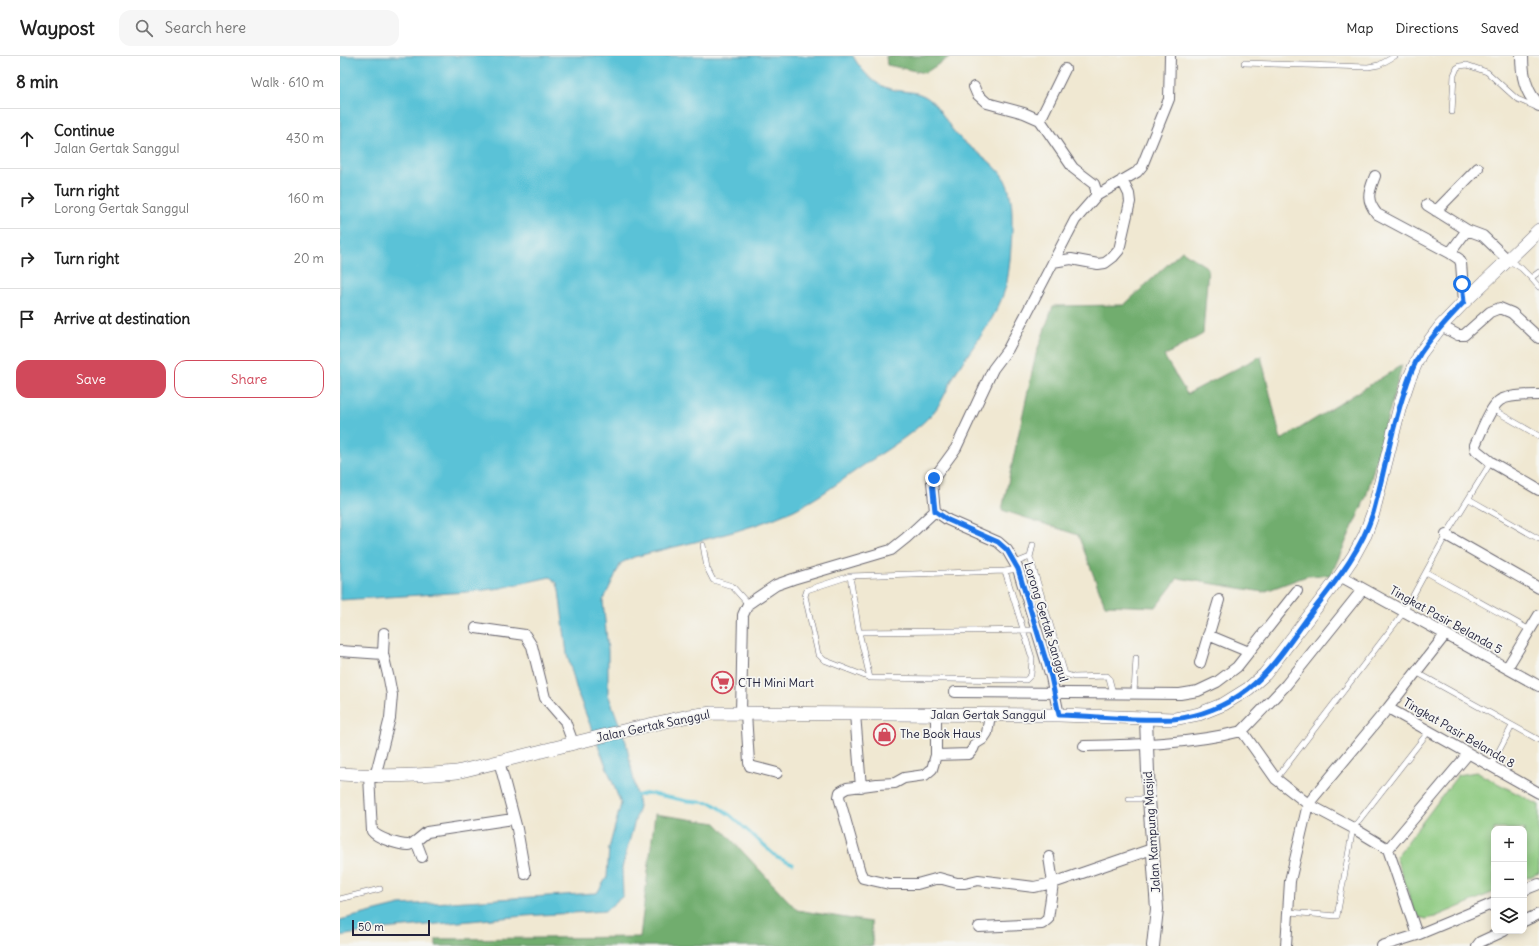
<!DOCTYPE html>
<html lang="en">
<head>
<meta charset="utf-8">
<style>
  body { margin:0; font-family:Delius,sans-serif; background:#f6f6f6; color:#222 }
  .controls { position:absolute; right:12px; bottom:12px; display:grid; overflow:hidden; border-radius:8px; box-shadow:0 2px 10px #0003 }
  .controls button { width:36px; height:36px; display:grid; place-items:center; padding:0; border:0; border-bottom:1px solid #e0e0e0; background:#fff; color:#222; font:20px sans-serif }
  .scale { position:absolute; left:12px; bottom:10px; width:78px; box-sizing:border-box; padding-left:4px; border:2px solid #22223b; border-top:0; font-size:11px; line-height:14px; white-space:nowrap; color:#22223b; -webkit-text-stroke:3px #f6f6f2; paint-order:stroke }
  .stop { position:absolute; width:12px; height:12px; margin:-9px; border:3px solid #1a73e8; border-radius:50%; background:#fff }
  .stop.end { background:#1a73e8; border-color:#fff; box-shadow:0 1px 4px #0008 }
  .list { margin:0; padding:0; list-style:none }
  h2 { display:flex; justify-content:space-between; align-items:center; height:52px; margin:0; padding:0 16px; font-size:17px }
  h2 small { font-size:13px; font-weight:400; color:#767676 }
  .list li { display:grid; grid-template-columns:26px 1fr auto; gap:12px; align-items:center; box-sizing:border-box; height:60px; padding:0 16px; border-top:1px solid #e0e0e0 }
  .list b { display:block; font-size:15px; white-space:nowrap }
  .list p { margin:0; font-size:13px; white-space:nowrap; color:#767676 }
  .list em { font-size:13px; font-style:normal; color:#767676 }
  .actions { display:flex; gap:8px; padding:12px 16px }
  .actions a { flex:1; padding:9px 0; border:1px solid #d1495b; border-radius:12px; text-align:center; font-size:14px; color:#d1495b }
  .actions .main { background:#d1495b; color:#fff }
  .icon { flex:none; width:22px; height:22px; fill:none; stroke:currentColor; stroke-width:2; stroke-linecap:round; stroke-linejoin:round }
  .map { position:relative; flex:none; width:1199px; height:890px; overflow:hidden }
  header { display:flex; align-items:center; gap:24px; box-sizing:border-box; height:56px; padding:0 20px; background:#fff; border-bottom:1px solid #e0e0e0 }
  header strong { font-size:19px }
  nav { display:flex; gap:22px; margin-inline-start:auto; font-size:14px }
  .search { width:280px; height:36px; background:#f6f6f6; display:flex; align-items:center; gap:10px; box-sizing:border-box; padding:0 14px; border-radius:12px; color:#767676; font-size:15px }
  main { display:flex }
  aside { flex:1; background:#fff }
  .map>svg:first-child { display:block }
  .green { fill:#8cc97f; stroke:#57765d }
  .forest { fill:#71ad6e; stroke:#4a6854 }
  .water { fill:#5ac2d7; stroke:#3e7289 }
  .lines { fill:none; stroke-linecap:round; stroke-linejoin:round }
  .stream { stroke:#5ac2d7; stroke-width:3 }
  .service-casing { stroke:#6a6770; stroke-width:6 }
  .minor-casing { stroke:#6a6770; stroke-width:12 }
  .tertiary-casing { stroke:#6a6770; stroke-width:14 }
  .secondary-casing { stroke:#6a6770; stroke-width:14 }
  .service { stroke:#fff; stroke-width:5 }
  .minor { stroke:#fff; stroke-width:10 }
  .tertiary { stroke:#fff; stroke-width:12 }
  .secondary { stroke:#fff; stroke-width:13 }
  .route { stroke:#1a73e8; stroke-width:5 }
  .labels { text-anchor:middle; stroke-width:3.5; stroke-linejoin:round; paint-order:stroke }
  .street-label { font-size:12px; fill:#22223b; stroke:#f6f6f2 }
  .poi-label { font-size:12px; fill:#22223b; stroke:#f6f6f2; text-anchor:start }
</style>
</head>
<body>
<header>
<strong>Waypost</strong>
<div class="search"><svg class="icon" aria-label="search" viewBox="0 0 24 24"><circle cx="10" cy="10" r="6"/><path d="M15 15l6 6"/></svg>Search here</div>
<nav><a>Map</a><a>Directions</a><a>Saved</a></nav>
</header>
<main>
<aside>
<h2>8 min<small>Walk · 610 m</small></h2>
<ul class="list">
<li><svg class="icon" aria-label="ahead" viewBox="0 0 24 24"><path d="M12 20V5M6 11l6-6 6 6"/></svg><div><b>Continue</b><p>Jalan Gertak Sanggul</p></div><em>430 m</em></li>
<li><svg class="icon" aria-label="right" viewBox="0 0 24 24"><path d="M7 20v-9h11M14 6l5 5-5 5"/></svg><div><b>Turn right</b><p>Lorong Gertak Sanggul</p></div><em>160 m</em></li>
<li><svg class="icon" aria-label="right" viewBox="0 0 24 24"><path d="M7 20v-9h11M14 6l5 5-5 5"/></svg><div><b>Turn right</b></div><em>20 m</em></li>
<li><svg class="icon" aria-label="arrive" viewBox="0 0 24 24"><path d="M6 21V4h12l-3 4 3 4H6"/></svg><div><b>Arrive at destination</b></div></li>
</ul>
<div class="actions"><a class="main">Save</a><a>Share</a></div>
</aside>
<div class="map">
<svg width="1199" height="890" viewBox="0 0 1199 890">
  <rect width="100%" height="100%" fill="#f6f6f2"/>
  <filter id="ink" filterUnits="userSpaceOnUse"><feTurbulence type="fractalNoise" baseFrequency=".025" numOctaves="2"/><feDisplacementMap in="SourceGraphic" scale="8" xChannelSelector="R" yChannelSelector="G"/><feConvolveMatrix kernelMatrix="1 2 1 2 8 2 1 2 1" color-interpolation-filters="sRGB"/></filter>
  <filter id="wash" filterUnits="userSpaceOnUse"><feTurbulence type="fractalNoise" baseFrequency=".012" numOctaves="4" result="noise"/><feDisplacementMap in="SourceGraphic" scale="16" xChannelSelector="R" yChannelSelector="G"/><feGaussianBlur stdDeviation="0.9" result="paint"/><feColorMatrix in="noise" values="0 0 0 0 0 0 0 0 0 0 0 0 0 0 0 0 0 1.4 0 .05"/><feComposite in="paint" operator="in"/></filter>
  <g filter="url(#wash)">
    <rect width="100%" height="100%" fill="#f0e8d2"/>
    <path class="green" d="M1136,716L1199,749V817L1184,823V773H1154V836L1095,861L1086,863L1076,860L1056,801L1118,719Z"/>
    <path class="forest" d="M546,0H611L585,17L547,9Z
      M842,195L868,212L863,278L824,300L847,338L921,300L941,384L1062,309L1026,441L991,519L967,520L923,536L838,522L816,551L765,549L738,479L662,454L696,298L713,250L784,249Z
      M315,758L376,767L457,854L531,866L533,890H96V883L300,881Z"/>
    <path class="water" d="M0,0H513C522,16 536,31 555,34C564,36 574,35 582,39C598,45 605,66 616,78C631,95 653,103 665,124C673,140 672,157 672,175C671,192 670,209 667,226C659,260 634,288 616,316C608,330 603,346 592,358C571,380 543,396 518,413C498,427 477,443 454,454C404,477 347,487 294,501L281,507L263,545L268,595V638L286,686L299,750L282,812L283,840L265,855L184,860L43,873L0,880V864L60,849L257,837L267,821L269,792L281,748L238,638L227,598L219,534L217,527L210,521L161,532L127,536L0,544Z"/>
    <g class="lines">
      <path class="stream" d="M295,740L308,737L347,745L372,747L390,759L437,801L453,808"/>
    </g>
  </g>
  <g filter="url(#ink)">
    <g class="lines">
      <defs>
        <path id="service" d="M904,7L1028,11L1039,9L1055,0
          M1112,56L1114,19L1117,12L1120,10L1127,9L1147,16L1177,43L1196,51
          M1168,204L1181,212L1191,222L1199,216
          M1191,222L1199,231
          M1152,353L1199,380
          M1129,443L1199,483
          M363,489L367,512L373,524L392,530L408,548
          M693,489L690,501L725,618L734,621L767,620L769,622L773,637
          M675,507L690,501
          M665,515L692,602L691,619L686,624L530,622L484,604L478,598L465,540L467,534L510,520L665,515L678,513
          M1086,516L1190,574
          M510,520L519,576L530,622
          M519,576L695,574
          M1076,616L1199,684
          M794,637L796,602
          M1151,710L1172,670
          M936,723L1064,556L1106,479L1151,406
          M789,743H809
          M0,843L40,833
          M949,856L997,860L1013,772L1089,675"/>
        <path id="minor" d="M634,31L637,38L647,47L684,57L700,64L733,112L754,128L756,134V140
          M700,64L725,13
          M1035,120C1029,136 1025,143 1037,158L1110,197
          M1087,149L1127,174L1143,180L1168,204
          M1096,155L1138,112
          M713,206L731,203L758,208L765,207L773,201L779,194L790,146L789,138L782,124
          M1124,246L1121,207L1119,203L1110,197L1127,174
          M1101,270L1118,279H1124L1150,256L1160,252L1172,257L1199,282
          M1199,339C1189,339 1167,339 1159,345C1149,353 1141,377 1135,389L1136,394L1151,406L1199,434
          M595,455L592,426L594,422L616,392L653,313L668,293L735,164L756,140L797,116L802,110L829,43L830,0
          M595,455L608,464L658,486L667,494L678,513L711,621L719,659
          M1106,479L1199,532
          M1000,520L1199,630
          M136,572L185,579L192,590L205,642L225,665L233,687
          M868,579L909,596
          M0,595L43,598
          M860,607L879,544
          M1167,612L1199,559
          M615,636L840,638L858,635L877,626L897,611L957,535
          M1048,652L1199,737
          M401,657L403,559L408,548L436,529L453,523L551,494L566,482L595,455
          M406,657L409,707L410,710L437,717
          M515,658L521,731
          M650,659L647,677L643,683L635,688L633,693L629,698L596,699L592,713L585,719L564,722L555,727L537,728L507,732L500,736L499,741L520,816L523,822L549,828H577L599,822L617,827H625L638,824L694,831L713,827L812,793
          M902,675L946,629L1023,533
          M744,690C797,689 850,688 902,675L936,723L968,748L1013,772L1048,793L1077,879
          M596,699V658
          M159,705L177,773L185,818
          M29,720L32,775C37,782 59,789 68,789C71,789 73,787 76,785L82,801
          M35,721L50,662L52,639L49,623L43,598L44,577
          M76,785L87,776L173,763
          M1048,793L1128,698
          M1184,834L1199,828
          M1184,865L1199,858
          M639,871L702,868L708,863L713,827L709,801
          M946,890L950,825L968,748L1048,652L1105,579
          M1042,890L1077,879L1154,847
          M1137,890L1140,886L1164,875"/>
        <path id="tertiary" d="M1182,0C1182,18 1185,37 1199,49
          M806,663L809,743L817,853L813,890"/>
        <path id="secondary" d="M0,718C39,721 78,720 117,716L291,673L349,660L372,657L719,659L834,663L859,658L884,648L908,633L925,618L1000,520L1013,501L1025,479L1033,457L1060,350L1069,323L1080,298L1101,270L1124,246L1199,174"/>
      </defs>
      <use href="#service" class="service-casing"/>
      <use href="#minor" class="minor-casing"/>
      <use href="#tertiary" class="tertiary-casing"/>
      <use href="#secondary" class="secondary-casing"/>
      <use href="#service" class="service"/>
      <use href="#minor" class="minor"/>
      <use href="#tertiary" class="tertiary"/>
      <use href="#secondary" class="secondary"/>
    </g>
  </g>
  <g class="lines" filter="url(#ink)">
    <path class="route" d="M594,422L592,426L595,455L608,464L658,486L667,494L678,513L711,621L719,659C757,660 796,665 833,663C859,661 888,649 908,633C933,614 953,581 972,556C996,525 1021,495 1033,457C1044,417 1051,376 1064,337C1068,324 1073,310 1080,298C1092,279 1109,262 1124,246L1122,228"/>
  </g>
  <defs>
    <symbol id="supermarket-ring" viewBox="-11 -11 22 22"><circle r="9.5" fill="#f6f6f2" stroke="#d1495b" stroke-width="1.5"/><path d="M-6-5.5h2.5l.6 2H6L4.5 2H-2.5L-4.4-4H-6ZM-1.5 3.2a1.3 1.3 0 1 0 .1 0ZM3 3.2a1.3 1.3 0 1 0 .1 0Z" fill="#d1495b"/></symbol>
    <symbol id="shop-ring" viewBox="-11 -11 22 22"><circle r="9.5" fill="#f6f6f2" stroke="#d1495b" stroke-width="1.5"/><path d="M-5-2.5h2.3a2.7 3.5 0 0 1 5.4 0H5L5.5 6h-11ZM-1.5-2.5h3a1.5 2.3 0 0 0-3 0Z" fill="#d1495b"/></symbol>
  </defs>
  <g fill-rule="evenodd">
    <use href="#supermarket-ring" x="370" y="614" width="25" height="25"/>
    <use href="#shop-ring" x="532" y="666" width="25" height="25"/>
  </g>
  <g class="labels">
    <g class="street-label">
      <text transform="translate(1106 564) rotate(29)" y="4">Tingkat Pasir Belanda 5</text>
      <text transform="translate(706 566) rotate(73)" y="4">Lorong Gertak Sanggul</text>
      <text x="648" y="663">Jalan Gertak Sanggul</text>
      <text transform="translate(313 670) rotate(-12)" y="4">Jalan Gertak Sanggul</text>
      <text transform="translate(1119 677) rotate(30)" y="4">Tingkat Pasir Belanda 8</text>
      <text transform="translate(812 776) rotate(-94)" y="4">Jalan Kampung Masjid</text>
    </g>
    <g class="poi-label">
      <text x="398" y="631">CTH Mini Mart</text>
      <text x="560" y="682">The Book Haus</text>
    </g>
  </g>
</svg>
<div class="controls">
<button>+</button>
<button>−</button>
<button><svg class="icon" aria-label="layers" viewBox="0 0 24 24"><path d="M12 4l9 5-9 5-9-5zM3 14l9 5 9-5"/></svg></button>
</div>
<div class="scale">50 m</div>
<div class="stop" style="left:1122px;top:228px"></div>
<div class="stop end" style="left:594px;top:422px"></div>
</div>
</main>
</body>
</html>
